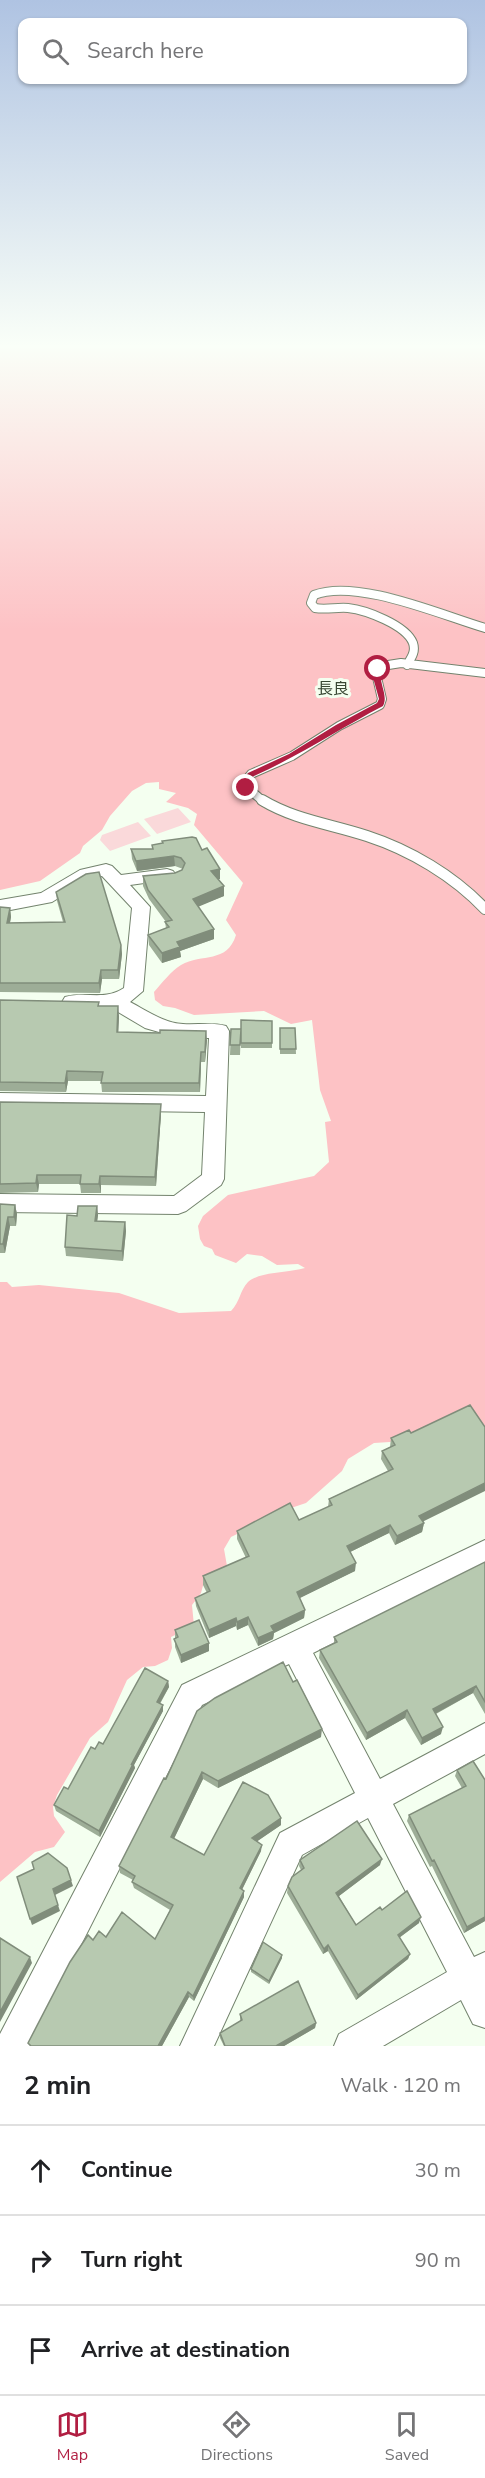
<!DOCTYPE html>
<html lang="en">
<head>
<meta charset="utf-8">
<style>
  body { margin:0; font-family:"Nunito Sans","Noto Sans JP",sans-serif; background:#f6f6f6; color:#202124 }
  .stop { position:absolute; width:18px; height:18px; margin:-14px; border:4px solid #b11e42; border-radius:50%; background:#fff }
  .stop.end { background:#b11e42; border-color:#fff; box-shadow:0 2px 6px #0008 }
  .list { margin:0; padding:0; list-style:none }
  h2 { display:flex; justify-content:space-between; align-items:center; height:78px; margin:0; padding:0 24px; font-size:26px }
  h2 small { font-size:20px; font-weight:400; color:#757577 }
  .list li { display:grid; grid-template-columns:39px 1fr auto; gap:18px; align-items:center; box-sizing:border-box; height:90px; padding:0 24px; border-top:2px solid #e0e0e0 }
  .list b { display:block; font-size:22px; white-space:nowrap }
  .list em { font-size:20px; font-style:normal; color:#757577 }
  .icon { flex:none; width:33px; height:33px; fill:none; stroke:currentColor; stroke-width:2; stroke-linecap:round; stroke-linejoin:round }
  .map { position:relative; flex:none; width:485px; height:2046px; overflow:hidden }
  .search { position:absolute; background:#fff; box-shadow:0 2px 4px #0004; left:18px; right:18px; top:18px; height:66px; display:flex; align-items:center; gap:15px; box-sizing:border-box; padding:0 21px; border-radius:12px; color:#757577; font-size:22px }
  .sheet { height:348px; background:#fff }
  nav { display:flex; justify-content:space-around; align-items:center; box-sizing:border-box; height:84px; border-top:2px solid #e0e0e0; background:#fff; font-size:16px; color:#757577 }
  nav a { display:grid; justify-items:center; gap:3px }
  nav .on { color:#b11e42 }
  .map>svg:first-child { display:block }
  .green { fill:#fdc2c5 }
  .water { fill:#fad9da }
  .lines { fill:none; stroke-linecap:round; stroke-linejoin:round }
  .service-far1-casing { stroke:#73836d; stroke-width:10 }
  .service-casing { stroke:#73836d; stroke-width:12 }
  .minor-casing { stroke:#73836d; stroke-width:2 }
  .service-far1 { stroke:#fff; stroke-width:8 }
  .service { stroke:#fff; stroke-width:10 }
  .minor { fill:#fff; fill-rule:evenodd }
  .wall { fill:#9dad97 }
  .shaded-wall { fill:#808d7b }
  .building { fill:#b7c9b0; stroke:#808d7b; stroke-width:1.5 }
  .route { fill:#b11e42 }
  .labels { text-anchor:middle; stroke-width:6; stroke-linejoin:round; paint-order:stroke }
  .far-quarter-label { font-size:16px; fill:#394834; stroke:#f4fff0 }
</style>
</head>
<body>
<div class="map">
<svg width="485" height="2046" viewBox="0 0 485 2046">
  <rect width="100%" height="100%" fill="#f4fff0"/>
  <path class="green" d="M0,344H485V1430L411,1433L390,1442L374,1443L348,1459L342,1471L306,1503L288,1509L231,1537L224,1549L227,1566L205,1578L201,1593L192,1605L194,1626L171,1637L172,1648L168,1660L155,1666L143,1667L127,1680L108,1722L90,1738L57,1795L53,1807L54,1816L65,1832L54,1847L35,1852L0,1882V1282H7L12,1287L39,1285L119,1293L179,1313L231,1311C240,1302 240,1290 248,1282C261,1271 289,1273 305,1268L298,1264L277,1265L262,1256L247,1254L236,1263L215,1255L212,1249L204,1246L200,1239L198,1226L203,1216L228,1195L314,1176L329,1162L325,1122L331,1121L320,1090L312,1020L291,1024L264,1011L194,1015L175,1008L163,1006L155,1000L154,992C162,983 171,971 181,965C202,953 227,964 236,935L226,920L243,883L194,825L197,814L188,808L166,802L176,793L159,789V782L146,783L132,791L110,816L102,830L83,846L80,853L40,881L0,890Z"/>
  <path class="water" d="M178,808L191,822L157,834L144,819Z
    M138,822L151,836L110,851L100,840L102,835Z"/>
  <g class="lines">
    <defs>
      <path id="service-far1" d="M407,665C411,658 416,652 413,643C406,625 366,610 348,608C337,607 326,610 315,608L311,603L314,595C356,578 441,615 485,628
        M264,802L243,784L251,774L292,756L339,726L380,705L382,699L376,673L382,666L401,663L485,673"/>
      <path id="service" d="M262,800C295,820 331,824 367,836C410,850 454,876 485,909"/>
      <path id="minor" d="M106,864L112,866L121,875L167,869L173,871L176,875L173,879L130,885L150,907L143,991L130,1002C147,1011 164,1023 183,1024C197,1025 212,1022 226,1026L229,1031L224,1179L221,1185L186,1211L178,1214L0,1212V1194L174,1196L202,1175L205,1112L0,1109V1093L206,1096L209,1038H180L145,1028L113,1009L65,1007L62,1002L65,997C87,991 104,1001 124,988L132,908L102,876L91,878L52,902L0,912V900L41,893L80,870Z
        M485,1540V1567L313,1653L380,1779L485,1723V1754L393,1804L474,1957L485,1952V2028L473,2024L461,2000L383,2046H334L339,2034L447,1972L368,1818L302,1855L214,2046H180L280,1833L355,1793L289,1664L202,1705L30,2046H0V2034L182,1685Z"/>
    </defs>
    <use href="#service-far1" class="service-far1-casing"/>
    <use href="#service" class="service-casing"/>
    <use href="#minor" class="minor-casing"/>
    <use href="#service-far1" class="service-far1"/>
    <use href="#service" class="service"/>
    <use href="#minor" class="minor"/>
  </g>
  <path class="wall" d="M152,845L202,850L220,869V879H218L224,896L198,906L214,939L180,951L181,957L162,963L149,945L148,935L166,928L165,922H166L149,899L143,886V876L175,873L183,869L175,866L137,871L132,859L131,849H152Z
    M56,892L121,945L122,954L119,979H102L100,993L0,992V907L10,908L11,917L10,923L63,922L57,901Z
    M0,1000L99,1006L119,1016L118,1032L207,1040L205,1062H201L200,1092H102L101,1081H68L66,1092L0,1091Z
    M241,1020L272,1021V1048H241Z
    M280,1028H295L296,1054H280Z
    M231,1029H241L240,1055H230Z
    M0,1102L161,1114L156,1186L101,1185V1193H81L80,1184H39L38,1192L0,1193Z
    M0,1204L15,1205L17,1214L16,1226H10L5,1253H0Z
    M97,1206L98,1215L97,1221L125,1222L126,1231L123,1261L66,1256L65,1247L77,1216Z
    M409,1430L423,1521L424,1523L422,1532L395,1545L389,1533L350,1552L355,1571L299,1598L305,1610L304,1618L274,1633L273,1639L258,1646L248,1625L237,1630L236,1626L209,1638L196,1606L195,1598L207,1593L203,1585V1576L246,1558L237,1539V1531L299,1520L328,1507L329,1499L388,1471L381,1459L382,1451L390,1447L391,1438Z
    M485,1562V1714L473,1693L436,1714L441,1734L421,1745L405,1718L366,1740L319,1658L320,1650L334,1643V1637Z
    M175,1630L209,1643V1651L181,1663L175,1647Z
    M168,1681L169,1687L160,1704L163,1711L134,1765L135,1768L100,1837L56,1811L54,1805L68,1789L95,1749L103,1744Z
    M293,1682L321,1737L218,1788L203,1779L174,1838L204,1855L281,1818V1825L257,1841L261,1851L242,1889L244,1897L194,2001L189,1997L162,2046H30L28,2043L93,1940L106,1937L155,1939L170,1910L134,1888L132,1882L133,1880L120,1873L119,1866L166,1779Z
    M457,1770L485,1780V1921L464,1933L432,1866L430,1867L407,1821L409,1815L462,1788L455,1776Z
    M300,1860L380,1865L339,1896L356,1925L382,1910L419,1923L399,1938L410,1954L408,1959L356,2000L328,1951L323,1954L287,1893L288,1886L301,1870L299,1866Z
    M282,1955V1958L269,1984L251,1972V1969Z
    M240,2014L316,2023L315,2028L284,2046H224L220,2038V2033L240,2021Z"/>
  <path class="shaded-wall" d="M174,856L175,866L137,871L136,861Z
    M220,869V879L211,881V871Z
    M224,886V896L193,909V899Z
    M10,908L11,917L8,932L7,923Z
    M214,929V939L180,951L181,957L162,963V953L177,942Z
    M121,945L122,954L119,979L118,970Z
    M101,970L102,979L100,993L99,983Z
    M118,1006L119,1016L118,1041L117,1032Z
    M206,1031L207,1040L205,1062V1052Z
    M201,1052V1062L200,1092L199,1083Z
    M67,1071L68,1081L66,1092L65,1083Z
    M161,1104V1114L156,1186L155,1177Z
    M37,1175L39,1184L38,1192L36,1183Z
    M100,1176L101,1185V1193L99,1184Z
    M15,1205L17,1214L16,1226L14,1217Z
    M97,1206L98,1215L96,1231L95,1221Z
    M8,1217L10,1226L5,1253L3,1244Z
    M125,1222L126,1231L123,1261L122,1251Z
    M485,1483V1491L418,1524L419,1516Z
    M424,1523L422,1532L395,1545L397,1536Z
    M390,1525L389,1533L346,1554L347,1546Z
    M356,1563L355,1571L296,1600L297,1592Z
    M305,1610L304,1618L274,1633L273,1639L258,1646V1638L271,1626Z
    M248,1617V1625L237,1630V1622Z
    M236,1618V1626L209,1638V1630Z
    M209,1643V1651L181,1663V1655Z
    M168,1681L169,1687L157,1708V1702Z
    M476,1686L473,1693L431,1716L433,1709Z
    M163,1705V1711L134,1765L135,1768L100,1837L99,1831L131,1765Z
    M407,1710L405,1718L366,1740L367,1733Z
    M443,1727L441,1734L421,1745L422,1738Z
    M322,1729L321,1737L218,1788V1781Z
    M202,1772L203,1779L172,1843L171,1837Z
    M281,1818V1825L252,1845V1838Z
    M262,1845L261,1851L240,1894V1888Z
    M382,1859L380,1865L335,1899L336,1893Z
    M71,1880L73,1886L55,1895L53,1889Z
    M244,1891V1897L194,2001L193,1996Z
    M58,1905L60,1911L32,1925L30,1919Z
    M421,1917L419,1923L396,1940L398,1935Z
    M485,1917V1921L464,1933L467,1927Z
    M328,1945V1951L323,1954L324,1949Z
    M410,1954L408,1959L356,2000L358,1995Z
    M282,1955V1958L269,1984V1981Z
    M30,1957L32,1963L0,2022V2012Z
    M188,1992L189,1997L162,2046H158Z
    M316,2023L315,2028L284,2046H276Z"/>
  <path class="building" d="M192,837L196,838L202,850L207,848L220,869L211,871L224,886L193,899L214,929L177,942L180,947L162,953L148,935L169,927L165,922L172,920L148,890L143,876L175,873L182,870L185,863L181,858L174,856L136,861L131,849H153L152,845L163,843L162,841Z
    M99,872L121,945L118,970H101L99,983H0V907L10,908L7,923L65,922L56,892L86,874Z
    M0,1000L99,1002L98,1006H118L117,1032L160,1033V1030L206,1031L205,1052H201L199,1083H101L103,1072L67,1071L65,1083L0,1082Z
    M241,1020L272,1021V1043H241Z
    M280,1028H295L296,1049H280Z
    M231,1029H241L240,1045H230Z
    M0,1102L161,1104L155,1177L100,1176L99,1184H80L81,1175H37L36,1183L0,1184Z
    M0,1204L15,1205L14,1217H8L3,1244H0Z
    M78,1206H97L95,1221L125,1222L122,1251L65,1247L67,1215L77,1216Z
    M470,1405L485,1427V1483L419,1516L424,1523L397,1536L390,1525L347,1546L356,1563L297,1592L305,1610L271,1626L274,1631L258,1638L248,1617L237,1622L236,1618L209,1630L195,1598L210,1591L203,1576L249,1556L237,1531L290,1503L299,1520L332,1505L329,1499L393,1469L382,1451L395,1445L391,1438L409,1430L411,1433Z
    M485,1562V1702L476,1686L433,1709L443,1727L422,1738L407,1710L367,1733L320,1650L337,1642L334,1637Z
    M199,1620L209,1643L181,1655L174,1639L178,1637L175,1630Z
    M283,1662L293,1682L297,1680L322,1729L218,1781L202,1772L171,1837L204,1855L243,1782L268,1795L281,1818L252,1838L262,1845L240,1888L244,1891L193,1996L188,1992L158,2046H31L28,2043L70,1962L88,1935L93,1940L99,1931L106,1937L122,1912L155,1939L173,1905L132,1882L135,1876L119,1866L164,1778L166,1779L197,1711L215,1698Z
    M145,1668L168,1681L157,1702L163,1705L131,1765L134,1762L99,1831L54,1805L64,1787L68,1789L91,1747L95,1749L99,1742L103,1744Z
    M473,1761L485,1780V1917L467,1927L434,1860L432,1861L409,1815L466,1786L457,1770Z
    M357,1821L382,1859L336,1893L356,1925L380,1907L382,1910L407,1891L421,1917L398,1935L410,1954L358,1995L328,1945L324,1949L288,1886L292,1877L304,1868L300,1860Z
    M48,1853L67,1868L71,1880L53,1889L58,1905L30,1919L17,1877L34,1869L32,1862Z
    M0,1938L30,1957L0,2012Z
    M263,1942L282,1955L269,1981L251,1969Z
    M298,1981L316,2023L276,2046H225L220,2033L242,2020L240,2014Z"/>
  <linearGradient id="sky" x2="0" y2="1"><stop stop-color="#afc3e2"/><stop offset="0.55" stop-color="#fafff8"/><stop offset="1" stop-color="#fafff8" stop-opacity="0"/></linearGradient>
  <rect width="485" height="630" fill="url(#sky)"/>
  <path class="route" d="M375,667L382,669C377,682 389,694 383,706C339,729 299,756 254,776L249,780L248,790H243L239,784L248,773L289,754L336,725L377,703L379,699L372,674Z"/>
  <g class="labels">
    <g class="far-quarter-label">
      <text x="333" y="694">長良</text>
    </g>
  </g>
</svg>
<div class="stop" style="left:378px;top:669px"></div>
<div class="stop end" style="left:246px;top:788px"></div>
<div class="search"><svg class="icon" aria-label="search" viewBox="0 0 24 24"><circle cx="10" cy="10" r="6"/><path d="M15 15l6 6"/></svg>Search here</div>
</div>
<section class="sheet">
<h2>2 min<small>Walk · 120 m</small></h2>
<ul class="list">
<li><svg class="icon" aria-label="ahead" viewBox="0 0 24 24"><path d="M12 20V5M6 11l6-6 6 6"/></svg><div><b>Continue</b></div><em>30 m</em></li>
<li><svg class="icon" aria-label="right" viewBox="0 0 24 24"><path d="M7 20v-9h11M14 6l5 5-5 5"/></svg><div><b>Turn right</b></div><em>90 m</em></li>
<li><svg class="icon" aria-label="arrive" viewBox="0 0 24 24"><path d="M6 21V4h12l-3 4 3 4H6"/></svg><div><b>Arrive at destination</b></div></li>
</ul>
</section>
<nav>
<a class="on"><svg class="icon" aria-label="map" viewBox="0 0 24 24"><path d="M3 6l6-2 6 2 6-2v14l-6 2-6-2-6 2zM9 4v14M15 6v14"/></svg>Map</a>
<a><svg class="icon" aria-label="directions" viewBox="0 0 24 24"><path d="M12 3l9 9-9 9-9-9zM9 14v-3h6M13 9l2 2-2 2"/></svg>Directions</a>
<a><svg class="icon" aria-label="saved" viewBox="0 0 24 24"><path d="M7 4h10v16l-5-4-5 4z"/></svg>Saved</a>
</nav>
</body>
</html>
